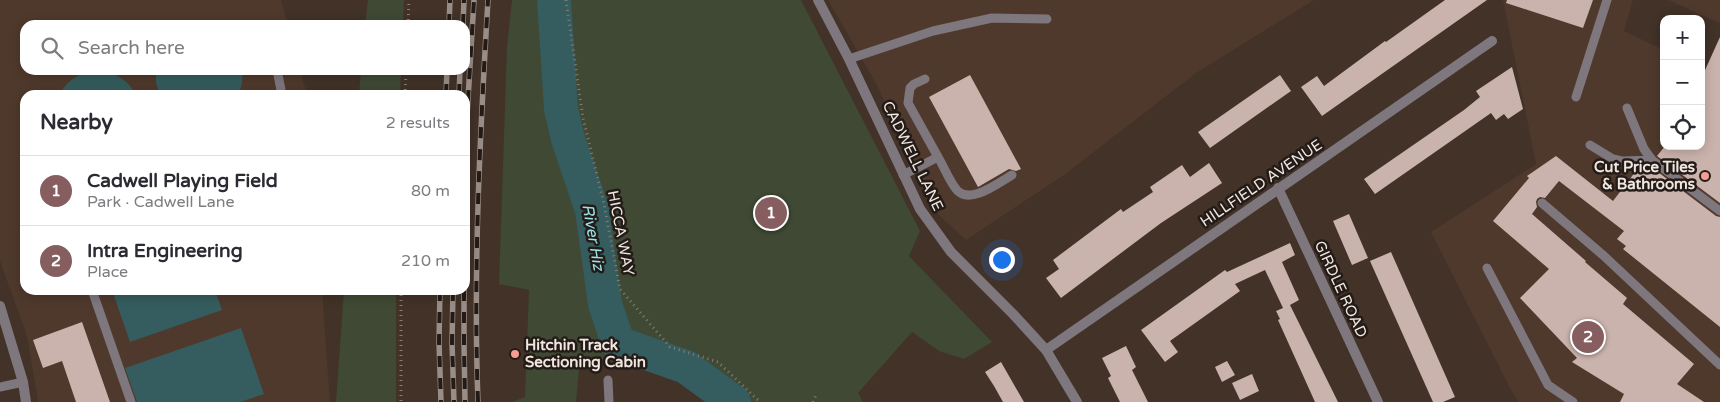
<!DOCTYPE html>
<html lang="en">
<head>
<meta charset="utf-8">
<style>
  body { margin:0; font-family:"Varela Round",sans-serif; background:#f7f7f7; color:#2b2b33 }
  .controls { position:absolute; right:15px; top:15px; display:grid; overflow:hidden; border-radius:10px; box-shadow:0 2px 12px #0003 }
  .controls button { width:45px; height:45px; display:grid; place-items:center; padding:0; border:0; border-bottom:1px solid #e1e1e2; background:#fff; color:#2b2b33; font:25px sans-serif }
  .you { position:absolute; left:1001px; top:259px; width:18px; height:18px; margin:-12px; border:4px solid #fff; border-radius:50%; background:#1a73e8; box-shadow:0 0 0 8px #1a73e833 }
  .badge { display:grid; place-items:center; width:32px; height:32px; border-radius:50%; background:#865e5f; color:#fff; font-size:16px; font-weight:700 }
  .pin { position:absolute; translate:-50% -50%; border:2px solid #fff; box-shadow:0 1px 5px #0006 }
  .list { margin:0; padding:0; list-style:none }
  h2 { display:flex; justify-content:space-between; align-items:center; height:65px; margin:0; padding:0 20px; font-size:21px }
  h2 small { font-size:16px; font-weight:400; color:#7c7c81 }
  .list li { display:grid; grid-template-columns:32px 1fr auto; gap:15px; align-items:center; box-sizing:border-box; height:70px; padding:0 20px; border-top:1px solid #e1e1e2 }
  .list b { display:block; font-size:19px; white-space:nowrap }
  .list p { margin:0; font-size:16px; white-space:nowrap; color:#7c7c81 }
  .list em { font-size:16px; font-style:normal; color:#7c7c81 }
  .icon { flex:none; width:28px; height:28px; fill:none; stroke:currentColor; stroke-width:2; stroke-linecap:round; stroke-linejoin:round }
  .map { position:relative; flex:none; width:1720px; height:402px; overflow:hidden }
  .search { position:absolute; background:#fff; box-shadow:0 2px 12px #0003; left:20px; top:20px; width:450px; height:55px; display:flex; align-items:center; gap:12px; box-sizing:border-box; padding:0 18px; border-radius:15px; color:#7c7c81; font-size:19px }
  .panel { position:absolute; background:#fff; box-shadow:0 2px 12px #0003; left:20px; top:90px; width:450px; height:205px; border-radius:15px }
  .map>svg:first-child { display:block }
  .built { fill:#4f392c }
  .green { fill:#3f4934 }
  .water { fill:#355c5e }
  .lines { fill:none; stroke-linecap:round; stroke-linejoin:round }
  .river { stroke:#355c5e; stroke-width:34 }
  .building { fill:#cbb3ad }
  .path { stroke:#8a7c73; stroke-width:3; stroke-dasharray:1 4; stroke-linecap:butt }
  .lane { stroke:#7f777e; stroke-width:9 }
  .street { stroke:#7f777e; stroke-width:10 }
  .rail-casing { stroke:#9a8d85; stroke-width:5.5 }
  .rail { stroke:#231b17; stroke-width:4; stroke-dasharray:11; stroke-linecap:butt }
  .poi-dot { fill:#f59c94; stroke:#231b17; stroke-width:2 }
  .labels { text-anchor:middle; stroke-width:5; stroke-linejoin:round; paint-order:stroke }
  .street-label { font-size:15px; fill:#f1e7e0; stroke:#231b17 }
  .poi-label { font-size:15px; font-weight:bold; fill:#f1e7e0; stroke:#231b17; text-anchor:end }
  .water-label { font-size:16px; font-style:italic; fill:#98e3e8; stroke:#231b17 }
</style>
</head>
<body>
<div class="map">
<svg width="1720" height="402" viewBox="0 0 1720 402">
  <rect width="100%" height="100%" fill="#423228"/>
  <path class="built" d="M0,0H281L288,25H25V70H300L307,95H25V290H322L330,402H38L27,336L0,261Z
    M828,0H1314L1196,73L1064,175L966,240L939,215L917,174L878,87Z
    M1503,0H1633L1624,31L1664,50V146H1701V68L1720,77V402H1519L1511,390L1431,232L1536,164Z
    M1668,0H1720V23Z"/>
  <path class="green" d="M368,0H404L403,25H365Z
    M512,0H801L920,231L909,256L992,342L964,359L939,351L912,332L858,393L863,402H715L675,365L580,360L576,402H512L525,397L529,290L499,284L507,47Z
    M361,70H401L400,95H359Z
    M344,290H396V402H336Z"/>
  <path class="water" d="M99,70C115,73 129,80 136,95H59C67,79 82,72 99,70Z
    M156,70H242C243,79 242,87 238,95H160L156,83Z
    M112,290H215L222,310L130,342Z
    M241,328L264,394L240,402H137L125,368Z"/>
  <g class="lines">
    <path class="river" d="M554,0L561,109L568,139L592,210L605,304L618,343L686,367L734,402"/>
  </g>
  <path class="building" d="M1445,0H1487L1322,116L1301,87L1317,76L1324,86L1385,41L1386,42Z
    M1507,0H1593L1583,28L1506,3Z
    M1720,37V203L1657,156L1665,146H1701V79Z
    M1512,67L1523,109L1508,119L1504,114L1496,120L1491,113L1375,194L1364,179L1464,110L1480,97L1476,91Z
    M970,75L1021,169L1016,171L1009,169L978,187L929,97Z
    M1280,75L1291,91L1210,148L1198,132Z
    M1556,156L1613,201L1639,167L1650,166L1716,216L1720,217V327L1623,249L1626,246L1617,239L1624,231L1559,181L1545,198L1540,197L1537,199L1536,202L1537,207L1532,214L1586,261L1585,262L1627,298L1623,304L1694,364L1677,384L1704,402H1620L1624,394L1572,362L1577,358L1520,298L1549,269L1493,221L1529,178L1527,176Z
    M1209,163L1222,183L1161,223L1061,298L1046,278L1059,269L1053,260L1121,209L1123,212L1153,192L1150,187L1182,165L1190,177Z
    M1349,214L1368,258L1352,265L1333,221Z
    M1290,243L1295,255L1282,262L1299,300L1290,305L1338,402H1315L1278,320L1280,319L1276,311L1283,308L1265,270L1235,284L1240,291L1170,341L1178,352L1165,362L1141,330L1225,270L1227,272Z
    M1391,252L1455,397L1443,402H1433L1370,261Z
    M82,322L110,402H76L62,361L43,368L33,340Z
    M1126,346L1136,367L1132,370L1148,402H1120L1108,378L1111,376L1102,358Z
    M1227,361L1235,375L1222,382L1215,367Z
    M1001,362L1013,383L1024,402H1003L994,386L985,372Z
    M1252,374L1259,391L1240,400L1232,383Z"/>
  <g class="lines">
    <path class="path" d="M566,0L583,118L604,204L620,289L670,347L718,362L760,402
      M408,25L409,0
      M405,95L406,70
      M401,290V402
      M813,402L816,395"/>
    <path class="lane" d="M849,59L933,31L992,18L1047,19
      M277,70L281,90L280,95
      M1576,97L1607,0
      M1627,108L1644,149L1652,160L1720,211
      M1590,145L1613,159L1622,161L1652,160
      M938,157C944,167 949,180 956,189C969,206 998,183 1012,175
      M903,175L938,157L908,103L910,88L914,84L925,79
      M1542,203L1604,256L1720,365
      M1487,268L1548,385L1573,402
      M92,290L131,402
      M608,380L609,402
      M0,387L23,382"/>
    <path class="street" d="M818,0L849,59L920,209L951,252L1013,314L1046,350L1077,402
      M1278,188L1378,402
      M0,306L23,382L26,402
      M1046,350L1492,41"/>
    <defs>
      <path id="rail" d="M449,25L450,0
        M463,25L464,0
        M446,95L447,70
        M459,95L460,70
        M465,255L467,116L474,0
        M440,290L439,342L441,402
        M453,290L452,343L454,402
        M464,290V344L465,402
        M478,402C473,268 480,134 488,0"/>
    </defs>
    <use href="#rail" class="rail-casing"/>
    <use href="#rail" class="rail"/>
  </g>
  <g class="poi-dot">
    <circle cx="1705" cy="176" r="5"/>
    <circle cx="515" cy="354" r="5"/>
  </g>
  <g class="labels">
    <g class="street-label">
      <text transform="translate(913 156) rotate(64)" y="5">CADWELL LANE</text>
      <text transform="translate(1261 183) rotate(-34)" y="5">HILLFIELD AVENUE</text>
      <text transform="translate(621 233) rotate(79)" y="5">HICCA WAY</text>
      <text transform="translate(1341 289) rotate(65)" y="5">GIRDLE ROAD</text>
    </g>
    <g class="poi-label">
      <text x="1695" y="172">Cut Price Tiles<tspan x="1695" dy="17">&amp; Bathrooms</tspan></text>
      <text x="525" y="350" text-anchor="start">Hitchin Track<tspan x="525" dy="17">Sectioning Cabin</tspan></text>
    </g>
    <g class="water-label">
      <text transform="translate(594 237) rotate(80)" y="6">River Hiz</text>
    </g>
  </g>
</svg>
<div class="controls">
<button>+</button>
<button>−</button>
<button><svg class="icon" aria-label="locate" viewBox="0 0 24 24"><circle cx="12" cy="12" r="6"/><path d="M12 2v4M12 18v4M2 12h4M18 12h4"/></svg></button>
</div>
<div class="you"></div>
<div class="pin badge" style="left:771px;top:213px">1</div>
<div class="pin badge" style="left:1588px;top:337px">2</div>
<div class="search"><svg class="icon" aria-label="search" viewBox="0 0 24 24"><circle cx="10" cy="10" r="6"/><path d="M15 15l6 6"/></svg>Search here</div>
<section class="panel">
<h2>Nearby<small>2 results</small></h2>
<ul class="list">
<li><span class="badge">1</span><div><b>Cadwell Playing Field</b><p>Park · Cadwell Lane</p></div><em>80 m</em></li>
<li><span class="badge">2</span><div><b>Intra Engineering</b><p>Place</p></div><em>210 m</em></li>
</ul>
</section>
</div>
</body>
</html>
